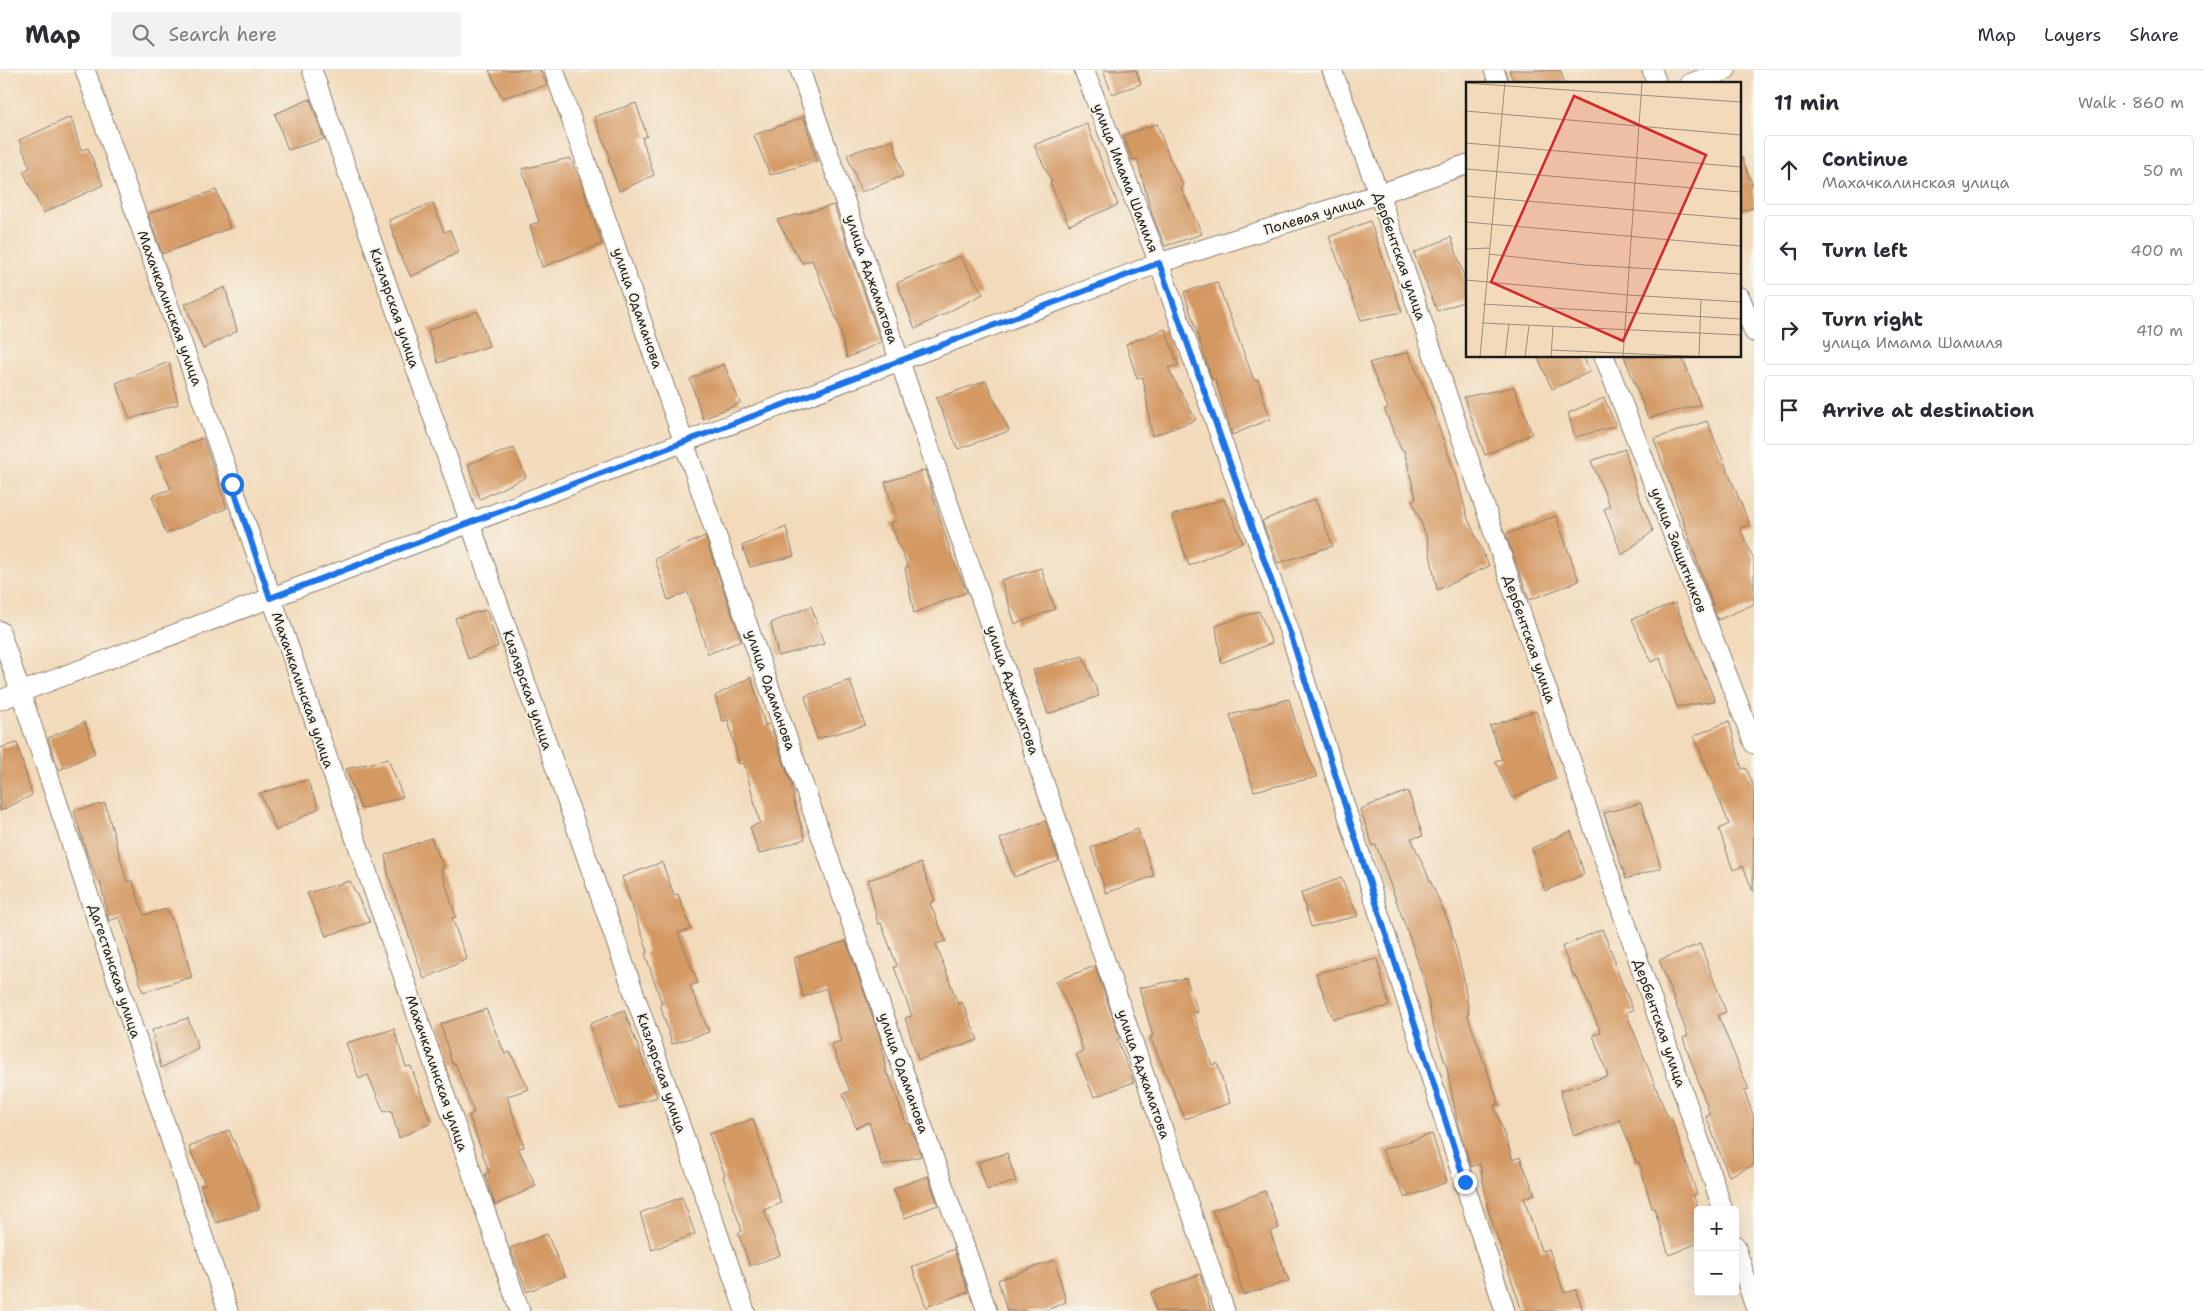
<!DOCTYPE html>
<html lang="en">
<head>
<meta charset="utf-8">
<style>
  body { margin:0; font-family:"Shantell Sans",sans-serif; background:#f2f2f3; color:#2b2b33 }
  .controls { position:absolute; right:15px; bottom:15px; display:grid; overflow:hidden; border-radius:5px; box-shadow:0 5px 20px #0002 }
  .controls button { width:45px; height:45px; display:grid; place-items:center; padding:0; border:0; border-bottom:1px solid #e1e1e2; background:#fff; color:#2b2b33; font:25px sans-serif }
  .stop { position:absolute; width:15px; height:15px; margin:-11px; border:4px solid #1a73e8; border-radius:50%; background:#fff }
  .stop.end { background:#1a73e8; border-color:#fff; box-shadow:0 1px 5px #0008 }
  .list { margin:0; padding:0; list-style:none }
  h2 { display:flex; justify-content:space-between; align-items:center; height:65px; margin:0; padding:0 20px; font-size:21px }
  h2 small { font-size:16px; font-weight:400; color:#7c7c81 }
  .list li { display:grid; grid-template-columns:32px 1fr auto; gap:15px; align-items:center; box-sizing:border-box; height:70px; margin:0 10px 10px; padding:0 10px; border:1px solid #e1e1e2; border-radius:5px }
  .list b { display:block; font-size:19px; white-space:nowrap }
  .list p { margin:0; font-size:16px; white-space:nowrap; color:#7c7c81 }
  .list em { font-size:16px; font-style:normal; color:#7c7c81 }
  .icon { flex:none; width:28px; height:28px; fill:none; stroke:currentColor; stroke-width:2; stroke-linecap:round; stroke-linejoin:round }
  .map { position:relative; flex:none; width:1754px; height:1241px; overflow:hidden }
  header { display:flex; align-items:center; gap:30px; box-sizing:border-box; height:70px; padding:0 25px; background:#fff; border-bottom:1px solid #e1e1e2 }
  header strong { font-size:24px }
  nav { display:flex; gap:28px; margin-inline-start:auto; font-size:18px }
  .search { width:350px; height:45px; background:#f2f2f3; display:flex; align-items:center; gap:12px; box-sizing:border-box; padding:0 18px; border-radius:5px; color:#7c7c81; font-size:19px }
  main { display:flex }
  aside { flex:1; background:#fff }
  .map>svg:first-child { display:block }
  .building { fill:#d49963 }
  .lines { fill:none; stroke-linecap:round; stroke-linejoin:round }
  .minor-casing { stroke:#877b6b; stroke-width:21 }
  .minor { stroke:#fff; stroke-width:19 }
  .route { stroke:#1a73e8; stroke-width:6 }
  .labels { text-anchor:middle; stroke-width:4; stroke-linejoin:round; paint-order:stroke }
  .street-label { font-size:14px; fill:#1c1c1c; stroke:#f7f3e8 }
  .inset-road { fill:none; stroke:#9c8e7b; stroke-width:1 }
  .view { fill:#d62828; fill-opacity:0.15; stroke:#d62828; stroke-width:2.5 }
  .inset-edge { fill:none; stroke:#1c1c1c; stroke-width:2.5 }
</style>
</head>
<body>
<header>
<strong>Map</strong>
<div class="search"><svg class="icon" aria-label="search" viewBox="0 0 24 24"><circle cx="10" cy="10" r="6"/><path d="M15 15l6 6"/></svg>Search here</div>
<nav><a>Map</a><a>Layers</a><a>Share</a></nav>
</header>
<main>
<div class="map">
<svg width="1754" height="1241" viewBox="0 0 1754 1241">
  <rect width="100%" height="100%" fill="#f7f3e8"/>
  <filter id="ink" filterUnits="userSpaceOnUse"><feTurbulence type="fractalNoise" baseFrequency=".02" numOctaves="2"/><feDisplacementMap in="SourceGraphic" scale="10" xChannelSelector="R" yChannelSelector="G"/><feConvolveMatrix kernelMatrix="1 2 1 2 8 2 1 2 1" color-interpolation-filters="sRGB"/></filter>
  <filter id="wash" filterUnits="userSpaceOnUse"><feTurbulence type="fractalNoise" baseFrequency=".0096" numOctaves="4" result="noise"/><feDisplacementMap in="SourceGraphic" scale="20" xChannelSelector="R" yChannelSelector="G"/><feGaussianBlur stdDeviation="1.12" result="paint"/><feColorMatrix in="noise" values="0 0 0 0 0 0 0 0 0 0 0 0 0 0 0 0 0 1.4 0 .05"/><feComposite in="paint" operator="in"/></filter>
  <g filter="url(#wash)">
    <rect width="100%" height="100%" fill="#f2daba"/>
    <g id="blocks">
      <path class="building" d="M489,0H540L547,15L502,28Z
        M1103,0H1136L1141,14L1112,24Z
        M1509,0H1560L1565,14H1514Z
        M310,29L324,69L288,80L275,44Z
        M636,33L647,66L642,68L654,105L619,121L608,88L610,87L594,47Z
        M71,47L81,80L88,78L103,115L43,143L23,101L30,98L19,70Z
        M804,47L817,91L770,105L754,65Z
        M1087,54L1118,135L1069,155L1050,113L1052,112L1034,75Z
        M1157,54L1169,87L1184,117L1181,118L1202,164L1165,176L1152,144L1137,89L1133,90L1123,65Z
        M893,70L903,106L861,122L847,84Z
        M1742,87L1752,114H1754V137L1740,142V88Z
        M570,88L580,109L586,126L585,127L602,174L542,197L530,155L539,152L522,99Z
        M216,120L230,158L162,184L148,144Z
        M433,133L444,162L450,160L459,182L411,207L398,180L389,150Z
        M834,135L881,272L847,288L838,253L812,190L802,193L777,150Z
        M1370,151L1402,242L1361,250L1329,167Z
        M1451,167L1468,218V230L1437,241L1414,183Z
        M960,186L983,224L915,259L897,213Z
        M1217,212L1254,310L1258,309L1270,349L1232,365L1215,309L1212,310L1184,222Z
        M225,217L237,261L203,279L185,234Z
        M478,241L489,276L438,293L428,260Z
        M1165,259L1178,295L1168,298L1196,350L1152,366L1143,307L1137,309L1126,274Z
        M1408,282L1428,326L1459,415L1468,449L1489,496L1437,520L1427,468L1412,430L1416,429L1404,380L1402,381L1384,339L1388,338L1369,293Z
        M1537,286H1583L1590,302L1552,319Z
        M1624,286H1682L1700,335L1648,348Z
        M169,292L178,334L130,349L116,313Z
        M724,294L740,333L703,349L690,309Z
        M986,311L1009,361L958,379L936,328Z
        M1514,317L1532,364L1485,385L1464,327Z
        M1604,328L1616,356L1575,367L1568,343Z
        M1707,351L1750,455L1740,458L1754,490V534L1718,550L1654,369Z
        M203,368L227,438L166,464L152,426L171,419L156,386Z
        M514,378L526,407L480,429L468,394Z
        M1625,379L1638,424L1653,461L1622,485L1604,439L1610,436L1591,391Z
        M925,400L952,487L967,522L914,543L905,498L908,497L890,453L897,450L885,412Z
        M1224,429L1243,472L1189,496L1172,445Z
        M1315,429L1333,476L1278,493L1262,451Z
        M1556,446L1579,511L1529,530L1506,464Z
        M786,457L794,486L750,497L742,476Z
        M705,466L741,571L708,584L688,522L668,530L655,489Z
        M1041,498L1055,539L1015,554L1001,510Z
        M1675,533L1691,574L1715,631L1677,637L1660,588L1651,592L1632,549Z
        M811,536L824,574L778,586L771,553Z
        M486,540L498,576L468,589L455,548Z
        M1259,541L1272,573L1221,593L1216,556Z
        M1083,586L1099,626L1048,644L1033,600Z
        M751,607L765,655L770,654L790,710L794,727L793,728L805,769L759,784L750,757L760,753L744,693L739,694L728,650L722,651L715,626Z
        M850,610L865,655L817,669L805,626Z
        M1289,629L1297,657L1317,707L1254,721L1230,645Z
        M1536,641L1556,709L1512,728L1495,691L1502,689L1490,656Z
        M1729,651L1742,699L1746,698L1754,717L1753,822L1743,796L1733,800L1719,759L1729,754L1694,666Z
        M85,652L95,683L59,700L48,668Z
        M17,673L32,725L0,741V678Z
        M388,689L403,727L361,739L346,699Z
        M307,710L319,738L276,761L260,723Z
        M1408,721L1423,766L1411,768L1450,855L1463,905L1469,943L1467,944L1499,1034L1494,1035L1513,1090L1520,1087L1535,1124L1524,1128L1541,1181L1549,1179L1564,1223L1576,1220L1583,1241H1522L1488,1139L1480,1094L1471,1097L1457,1051L1447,998L1432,952L1425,914L1413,877L1376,775L1373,776L1360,739Z
        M105,733L127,812L132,810L144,845L167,839L182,874L192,907L143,922L120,847L109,851L100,811L98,812L87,784L74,741Z
        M1641,733L1661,798L1626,809L1604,743Z
        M1045,751L1059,791L1014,807L1000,769Z
        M1138,759L1154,806L1106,823L1091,778Z
        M1571,761L1584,804L1545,821L1532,778Z
        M431,768L444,798L441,799L456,847L452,848L467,889L424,909L389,808L385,785Z
        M662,792L674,825L678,824L691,859L678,863L698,913L690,916L709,962L672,974L660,934H662L645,883L648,882L622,807Z
        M921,793L935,831L930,833L946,871L936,874L958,934L962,932L978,970L918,990L905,948L912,946L894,897L897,896L881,853L878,854L868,810Z
        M1341,808L1358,846L1311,857L1301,823Z
        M350,811L370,852L326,866L307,823Z
        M1602,859L1616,893H1614L1633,940L1626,942L1668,1048L1671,1047L1697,1124L1693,1125L1698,1137V1173L1669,1185L1654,1138H1652L1639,1092L1636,1093L1620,1050L1574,1066L1560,1021L1608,1006L1593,965L1601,962L1576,906L1574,907L1562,877Z
        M846,871L880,967L887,1006L889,1005L906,1054L909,1053L921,1086L882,1096L869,1052L856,1058L843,1024L850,1021L831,974L841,971L826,918L803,927L794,888Z
        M1700,874L1726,942L1718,945L1749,1020L1744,1021L1754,1047V1095L1729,1106L1706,1046L1710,1045L1683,968L1688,966L1659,890Z
        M1377,889L1389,936L1333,949L1316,903Z
        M1095,896L1120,968L1117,969L1134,1012L1094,1027L1076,984L1083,981L1072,945L1056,911Z
        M1186,908L1198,942L1193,943L1212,995L1217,993L1230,1033L1185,1049L1150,967L1153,966L1139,918Z
        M486,939L505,984L510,982L529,1019L507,1026L524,1077L518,1078L536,1116L495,1135L485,1104L489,1102L469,1045L474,1043L455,993L452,994L441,954Z
        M624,940L657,1027L619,1039L590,954Z
        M188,948L198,978L161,998L152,960Z
        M394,959L406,997L411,996L431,1053L399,1068L391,1040L384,1042L368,1005L359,1009L346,973Z
        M753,1049L781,1133L764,1140L780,1185L750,1196L738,1163L742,1161L723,1106L725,1105L709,1064Z
        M229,1060L246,1098L259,1139L216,1153L200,1116L205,1114L189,1077Z
        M1432,1064L1447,1112L1405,1128L1382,1080Z
        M1007,1083L1016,1111L987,1120L978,1092Z
        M928,1106L938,1135L905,1148L893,1119Z
        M1265,1121L1279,1158L1270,1162L1289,1211L1243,1225L1231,1177L1229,1178L1212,1140Z
        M682,1127L695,1164L652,1180L640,1143Z
        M547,1164L565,1206L527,1222L510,1178Z
        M954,1179L968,1222L926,1237L912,1197Z
        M1055,1190L1066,1232L1045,1241H1007L998,1210Z
        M1200,1204L1211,1241H1156L1151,1223Z"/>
    </g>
  </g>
  <g filter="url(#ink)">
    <use href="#blocks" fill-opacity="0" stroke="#877b6b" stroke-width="1"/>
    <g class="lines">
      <defs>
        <path id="minor" d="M85,0L232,414L520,1241
          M312,0L745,1241
          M554,0L987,1241
          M800,0L1225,1241
          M1084,0L1159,193L1291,566L1505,1241
          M1332,0L1379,124L1723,1140
          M1494,0L1499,14
          M1652,0L1657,14
          M1689,14L1726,0
          M1740,227L1754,262
          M1604,286L1754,674
          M0,561L228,1241
          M0,630L1159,193L1379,124L1468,94
          M1735,1175L1754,1234"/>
      </defs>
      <use href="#minor" class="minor-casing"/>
      <use href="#minor" class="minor"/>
    </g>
  </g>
  <g class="lines" filter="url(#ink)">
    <path class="route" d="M232,414L270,528L1159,193L1291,566L1465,1112"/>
  </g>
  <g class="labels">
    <g class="street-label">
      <text transform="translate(1126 108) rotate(69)" y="5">улица Имама Шамиля</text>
      <text transform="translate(1314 145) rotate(-17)" y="5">Полевая улица</text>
      <text transform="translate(1400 186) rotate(71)" y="5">Дербентская улица</text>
      <text transform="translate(872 209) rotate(71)" y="5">улица Аджаматова</text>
      <text transform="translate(170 238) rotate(70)" y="5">Махачкалинская улица</text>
      <text transform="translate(395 238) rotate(71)" y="5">Кизлярская улица</text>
      <text transform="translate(638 238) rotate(71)" y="5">улица Одаманова</text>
      <text transform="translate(1679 480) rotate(69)" y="5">улица Защитников</text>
      <text transform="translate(1530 569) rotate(71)" y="5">Дербентская улица</text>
      <text transform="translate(303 620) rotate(71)" y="5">Махачкалинская улица</text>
      <text transform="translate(528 620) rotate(71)" y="5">Кизлярская улица</text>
      <text transform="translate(771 620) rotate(71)" y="5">улица Одаманова</text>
      <text transform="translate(1013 620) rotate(71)" y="5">улица Аджаматова</text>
      <text transform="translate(115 901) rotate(72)" y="5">Дагестанская улица</text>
      <text transform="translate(1660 953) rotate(71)" y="5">Дербентская улица</text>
      <text transform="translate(437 1003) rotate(71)" y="5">Махачкалинская улица</text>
      <text transform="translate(662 1003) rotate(71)" y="5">Кизлярская улица</text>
      <text transform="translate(904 1003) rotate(71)" y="5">улица Одаманова</text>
      <text transform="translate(1144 1004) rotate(71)" y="5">улица Аджаматова</text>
    </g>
  </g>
  <g transform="translate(1466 12)">
    <rect width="275" height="275" fill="#f2daba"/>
    <path class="inset-road" d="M0,1L275,20M0,29L275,53M0,61L275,85M0,87L275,110M0,114L275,137M0,140L275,164M0,167L24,166M23,172L119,183L275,192M0,198L162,213L275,220M17,222L275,237M16,241L275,253M85,268L241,275M14,275L39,0M39,275L43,242M59,275L63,244M85,275L87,245M157,275L176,0M233,275L235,217"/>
    <path class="view" d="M108,14L240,73L157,259L25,200Z"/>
    <rect width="275" height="275" class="inset-edge"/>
  </g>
</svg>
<div class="controls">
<button>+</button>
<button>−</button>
</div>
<div class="stop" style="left:232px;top:414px"></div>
<div class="stop end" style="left:1465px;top:1112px"></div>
</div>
<aside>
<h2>11 min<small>Walk · 860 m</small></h2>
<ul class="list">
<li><svg class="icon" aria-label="ahead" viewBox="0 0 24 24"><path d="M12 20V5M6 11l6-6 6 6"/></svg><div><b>Continue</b><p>Махачкалинская улица</p></div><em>50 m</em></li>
<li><svg class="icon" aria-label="left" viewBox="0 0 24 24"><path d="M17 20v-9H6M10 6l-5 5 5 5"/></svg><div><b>Turn left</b></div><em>400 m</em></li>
<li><svg class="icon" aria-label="right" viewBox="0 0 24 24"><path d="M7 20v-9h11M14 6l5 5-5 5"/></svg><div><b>Turn right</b><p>улица Имама Шамиля</p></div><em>410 m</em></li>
<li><svg class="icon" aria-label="arrive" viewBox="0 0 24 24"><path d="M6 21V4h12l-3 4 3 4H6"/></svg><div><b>Arrive at destination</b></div></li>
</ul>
</aside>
</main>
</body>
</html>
